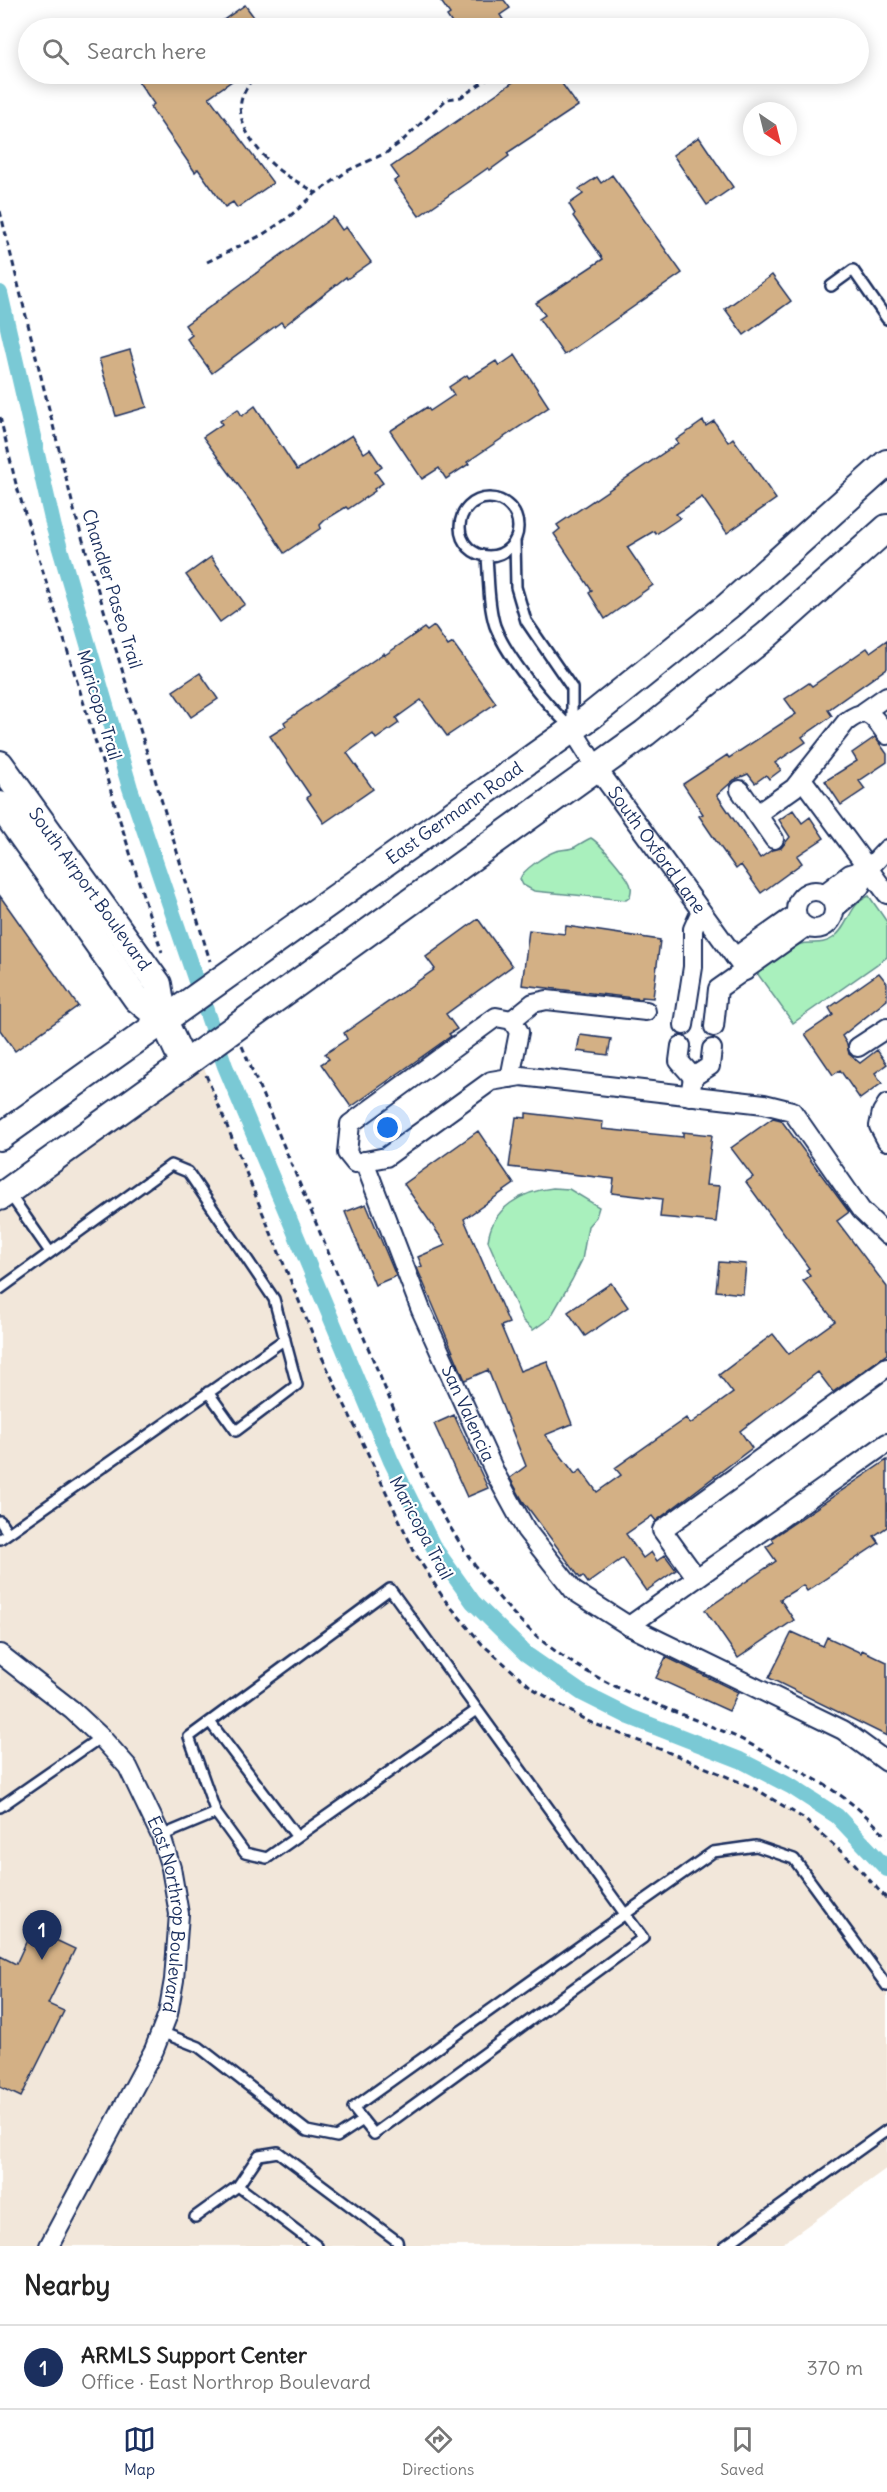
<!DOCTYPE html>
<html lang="en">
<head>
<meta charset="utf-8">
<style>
  body { margin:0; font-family:Delius,sans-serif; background:#f6f6f6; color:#222 }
  .compass { position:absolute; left:743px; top:102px; width:54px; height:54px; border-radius:50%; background:#fff; box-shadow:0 3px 15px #0003; rotate:145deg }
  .you { position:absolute; left:388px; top:1128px; width:21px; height:21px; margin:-15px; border:4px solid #fff; border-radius:50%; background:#1a73e8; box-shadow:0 0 0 9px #1a73e833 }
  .badge { display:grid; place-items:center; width:39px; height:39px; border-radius:50%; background:#1b2f5e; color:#fff; font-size:20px; font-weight:700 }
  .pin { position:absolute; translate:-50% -50px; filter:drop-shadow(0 2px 3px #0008) }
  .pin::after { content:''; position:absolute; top:32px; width:21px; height:18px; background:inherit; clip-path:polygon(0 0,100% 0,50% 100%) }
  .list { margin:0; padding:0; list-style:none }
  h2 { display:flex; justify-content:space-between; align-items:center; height:78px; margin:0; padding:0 24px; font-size:26px }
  h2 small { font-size:20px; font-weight:400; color:#767676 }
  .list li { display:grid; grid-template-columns:39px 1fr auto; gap:18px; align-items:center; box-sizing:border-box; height:84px; padding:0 24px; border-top:2px solid #e0e0e0 }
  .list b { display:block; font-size:22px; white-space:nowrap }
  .list p { margin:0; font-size:20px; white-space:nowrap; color:#767676 }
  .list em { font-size:20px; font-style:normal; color:#767676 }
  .icon { flex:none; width:33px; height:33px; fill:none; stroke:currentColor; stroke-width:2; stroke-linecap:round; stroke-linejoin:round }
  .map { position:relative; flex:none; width:887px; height:2246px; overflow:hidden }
  .search { position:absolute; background:#fff; box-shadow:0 3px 15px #0003; left:18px; right:18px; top:18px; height:66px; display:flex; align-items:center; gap:15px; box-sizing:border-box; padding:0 21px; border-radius:33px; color:#767676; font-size:22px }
  .sheet { height:162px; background:#fff }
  nav { display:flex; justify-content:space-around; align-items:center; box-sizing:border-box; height:84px; border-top:2px solid #e0e0e0; background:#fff; font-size:16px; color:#767676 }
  nav a { display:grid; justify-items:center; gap:3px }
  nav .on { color:#1b2f5e }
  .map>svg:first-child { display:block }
  .built { fill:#f2e7da }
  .green { fill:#a9f0bd; stroke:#62908e; stroke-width:1.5 }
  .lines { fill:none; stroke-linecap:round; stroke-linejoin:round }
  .canal { stroke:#7ac9d5; stroke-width:16 }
  .building { fill:#d3b085; stroke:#1b2f5e; stroke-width:1.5 }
  .lane-casing { stroke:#1b2f5e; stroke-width:14 }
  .street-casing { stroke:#1b2f5e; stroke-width:22 }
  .secondary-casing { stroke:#1b2f5e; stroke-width:30 }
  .path { stroke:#1b2f5e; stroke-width:3; stroke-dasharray:6 4.5; stroke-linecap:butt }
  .lane { stroke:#fff; stroke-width:9 }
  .street { stroke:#fff; stroke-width:18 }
  .secondary { stroke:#fff; stroke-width:26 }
  .labels { text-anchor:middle; stroke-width:4.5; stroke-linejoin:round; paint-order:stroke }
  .street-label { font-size:18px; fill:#1b2f5e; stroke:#fff }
</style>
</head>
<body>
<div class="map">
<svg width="887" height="2246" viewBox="0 0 887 2246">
  <rect width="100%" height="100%" fill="#fff"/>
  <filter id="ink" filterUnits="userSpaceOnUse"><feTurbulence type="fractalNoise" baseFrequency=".0167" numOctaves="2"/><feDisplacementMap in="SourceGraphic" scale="12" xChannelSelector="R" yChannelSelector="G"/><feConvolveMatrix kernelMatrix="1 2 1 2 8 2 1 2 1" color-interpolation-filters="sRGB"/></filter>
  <g filter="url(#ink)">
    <path class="built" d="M198,1053L322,1357L416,1555L444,1599L482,1644L532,1688L587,1721L683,1758L756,1789L803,1818L853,1862L887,1899V2168L779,2246H0V1193Z"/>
    <path class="green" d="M591,838C600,843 630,878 631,887C632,891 630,894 630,897L626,900L534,891L523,885L520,879C522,870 547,854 556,851C562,849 569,850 575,847C580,844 586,840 591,838Z
      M869,896L887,922V957L793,1023L757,973C767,966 790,946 801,944C812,941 822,946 833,938C850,926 848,904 869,896Z
      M553,1188L569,1189L599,1207L596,1217L588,1226L582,1260L572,1280L550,1318L533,1330L523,1321L488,1241C492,1208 522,1191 553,1188Z"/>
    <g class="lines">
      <path class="canal" d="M0,293L54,528L130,788L225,1066L391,1461L433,1546L473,1602L526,1654L582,1693L630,1717L740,1760L792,1787L837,1816L887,1869"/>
    </g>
    <path class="building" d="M440,0H504L510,8L500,15L504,21L493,28H455L447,16L450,14Z
      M245,5L262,28H212Z
      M149,74H242L209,97L273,183L237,208L233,202L225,207L198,169L195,172L150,107L154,104L138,81Z
      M522,74H555L578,106L507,153L509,156L490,170L488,168L419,216L394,181L399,178L391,167L516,80L515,78Z
      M699,137L733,187L707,205L673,155Z
      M612,175L682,273L564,355L539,319L545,315L536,303L603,259L573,216L575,214L569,204L583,194L579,189L597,177L601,183Z
      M333,217L342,230L346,227L371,262L347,279L346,277L284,326L281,322L212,373L187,339L192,335L185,325Z
      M772,275L791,301L744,335L725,309Z
      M130,350L147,407L116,416L99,359Z
      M515,355L549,407L467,462L469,464L446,479L439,468L422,479L390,431L427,407L430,411L454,395L449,387L467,375L469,378L496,361L499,366Z
      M255,406L297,470L352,435L364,453L370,449L382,467L375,472L383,483L374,489L375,491L348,509L346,507L325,520L320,525L321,528L284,553L255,508L203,437L222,424L220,421L238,409L242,416Z
      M703,421L706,426L714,421L728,442L733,438L776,499L727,533L702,497L676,514L680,518L656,534L654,531L627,547L653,585L605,619L589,593L592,591L554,534L560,529L557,525L678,443L676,440Z
      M211,557L245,604L220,622L186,575Z
      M434,626L448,646L453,643L496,703L447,736L421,700L396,718L399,723L376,739L373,734L347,753L373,789L324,823L307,798L310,795L270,736L286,726L284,722L384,653L385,655L424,628L427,631Z
      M887,640V668L828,710L832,716L802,737L806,742L775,763L781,770L769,779L766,775L755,783L748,774L734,780L717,795L760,858L772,850L781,848L790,837L779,820L793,810L802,823L810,817L824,838L797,856L802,863L761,893L741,865L736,869L716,841L699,816L703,814L683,784L727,755L729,758L796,714L785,699L809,683L812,686L867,648L870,652Z
      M200,673L218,699L191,717L173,691Z
      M875,737L887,754V762L859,781L865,789L841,805L825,781L857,761L852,753Z
      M0,896L78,1006L15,1051L0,1030Z
      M478,919L512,966L446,1014L457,1029L449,1034L451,1036L351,1107L321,1064L329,1059L325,1054L347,1039L344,1033L435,969L426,957Z
      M566,926L660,940L653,998L642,997V999L522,985L529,930L565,934Z
      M879,973L887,983V1000L842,1036L847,1044L849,1054L860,1063L877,1050L887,1064L875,1073L882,1083L860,1099L840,1070L833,1075L805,1034L833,1015L829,1008Z
      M580,1035L611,1039L608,1055L577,1051Z
      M526,1113L603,1122L602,1129L683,1137V1132L712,1135L706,1185L720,1186L716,1222L660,1217L662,1199L612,1193L614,1179L509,1167L516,1117L526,1118Z
      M773,1118L781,1120L849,1212L837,1221L887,1287V1354L833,1392L818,1372L740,1431L752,1448L656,1521L652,1516L626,1534L643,1558L651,1552L657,1561L665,1555L676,1570L646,1591L623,1558L588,1583L583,1576L580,1578L523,1501L510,1478L526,1466L488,1370L465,1380L417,1268L422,1266L418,1257L446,1245L404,1184L478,1131L514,1184L464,1219L509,1323L501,1326L520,1371L547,1361L572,1424L545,1435L575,1474L581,1470L597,1492L621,1475L615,1468L686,1418L690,1424L733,1393L719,1375L773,1334L789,1354L835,1321L803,1281L810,1276L806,1270L809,1268L746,1182L753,1177L731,1148Z
      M366,1204L396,1276L375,1285L345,1212Z
      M719,1262L746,1264L743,1294L716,1291Z
      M611,1283L628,1307L585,1336L568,1312Z
      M454,1415L488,1488L467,1497L434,1424Z
      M887,1460V1527L874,1536L879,1543L807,1591L803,1585L780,1599L794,1620L738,1658L705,1610L776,1561L766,1547L774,1542L772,1538Z
      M792,1632L823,1646L827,1637L861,1653L862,1650L887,1662V1736L769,1678Z
      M666,1657L738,1692L729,1711L656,1678Z
      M43,1934L75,1949L48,2004L64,2011L21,2097L0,2087V1956L16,1964L28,1938L39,1943Z"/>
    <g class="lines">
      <defs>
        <path id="lane" d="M831,286L853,270L887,319
          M460 527a29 29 0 1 1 58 0a29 29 0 1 1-58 0Z
          M515,541L516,587L526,621L572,688V724
          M487,557C489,579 488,605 495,626C507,658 546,704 571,728
          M9,1193L50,1252
          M0,1289L171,1165L188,1172L274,1299L297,1385L236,1431L208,1392
          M0,1521L8,1533
          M0,1539L285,1339
          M210,1722L297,1837
          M0,1807L101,1737
          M216,1813L189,1737L390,1589L625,1914L353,2108L374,2134L643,1938L625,1914L713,1852L756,1846L794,1859L887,1986
          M161,1836L216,1813L245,1853L267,1858L477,1710
          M161,2032L199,2047L307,2131L337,2137L363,2120
          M238,2186L259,2155L278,2152L397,2241L398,2246
          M195,2217L238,2186L317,2246
          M725,2246L887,2130"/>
        <g id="street">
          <path d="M864,712L887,696"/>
          <path id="s1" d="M572,729L596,767L745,971"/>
          <path d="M802,779L887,894"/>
          <path d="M740,790L774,839"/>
          <path d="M757,814L794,788L846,722C868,705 873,716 887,735"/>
          <circle cx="815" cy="910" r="19"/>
          <path d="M825,893L850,874L869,868"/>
          <path d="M834,909L860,887L869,868L887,849"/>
          <path d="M735,957L796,914"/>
          <path d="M512,1020L533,1003L547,1000L646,1011"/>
          <path d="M684,1025L693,967V929L701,911"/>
          <path d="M714,1027L718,989L806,927"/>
          <path d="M681,1046L679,1061L693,1077"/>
          <path d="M858,1047L887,1028"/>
          <path d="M510,1078L519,1032L512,1020L496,1017L350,1124L347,1153L355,1163L386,1157L491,1081L521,1076L764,1104L792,1111L861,1210L887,1235"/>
          <path d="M690,1096L693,1077L710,1066L712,1049"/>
          <path d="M887,1104L882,1112L879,1126L887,1141"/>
          <path id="s2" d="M364,1161L421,1310L496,1475L526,1530L574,1591L629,1626L843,1730L887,1762"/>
          <path d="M696,1577L662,1530L887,1367"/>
          <path d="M629,1626L887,1443"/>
          <path id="s3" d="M0,1654L72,1710L101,1737L128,1767L161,1836L171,1868L179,1914L174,1980L168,2014L154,2050L49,2246"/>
        </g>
        <g id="secondary">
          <path id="s4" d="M0,764L158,984L164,1021L184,1064"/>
          <path d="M0,805L137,999L164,1021"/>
          <path id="s5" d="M0,1137L591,716L728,606L887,463"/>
          <path d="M0,1197L645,733L767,635L887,528"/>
        </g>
      </defs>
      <use href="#lane" class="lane-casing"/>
      <use href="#street" class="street-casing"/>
      <use href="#secondary" class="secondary-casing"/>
      <path class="path" d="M555,28L572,22
        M261,74C251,77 249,84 244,93C230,120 259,154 280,171C291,179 304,185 316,193
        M277,74H282
        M0,211L75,514L210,961
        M207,262L262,235L289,217L316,193L349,170L386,153L401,142L447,99L461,97L495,74
        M0,417L16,484L147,908L162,952
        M242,1046L423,1479C462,1551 504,1621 576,1665C623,1694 675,1711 725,1732C743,1739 760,1750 777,1759C822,1782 853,1799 887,1837
        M206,1075L322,1357L416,1555L444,1599L482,1644L532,1688L587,1721L683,1758L756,1789L803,1818L853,1862L887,1899"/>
      <use href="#lane" class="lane"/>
      <use href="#street" class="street"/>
      <use href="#secondary" class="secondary"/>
    </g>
  </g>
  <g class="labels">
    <g class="street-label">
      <text transform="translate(112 589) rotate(73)" y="6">Chandler Paseo Trail</text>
      <text transform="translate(99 705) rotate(73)" y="6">Maricopa Trail</text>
      <text dy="6" stroke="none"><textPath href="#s5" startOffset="558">East Germann Road</textPath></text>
      <text dy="6" stroke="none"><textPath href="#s1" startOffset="148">South Oxford Lane</textPath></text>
      <text dy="6" stroke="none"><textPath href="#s4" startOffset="154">South Airport Boulevard</textPath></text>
      <text dy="6" stroke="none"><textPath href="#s2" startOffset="273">San Valencia</textPath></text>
      <text transform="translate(421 1528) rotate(62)" y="6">Maricopa Trail</text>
      <text dy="6" stroke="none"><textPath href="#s3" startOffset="327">East Northrop Boulevard</textPath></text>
    </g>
  </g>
</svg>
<svg class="compass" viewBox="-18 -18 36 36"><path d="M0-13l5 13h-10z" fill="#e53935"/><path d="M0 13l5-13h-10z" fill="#767676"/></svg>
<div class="you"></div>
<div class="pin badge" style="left:42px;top:1960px">1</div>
<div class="search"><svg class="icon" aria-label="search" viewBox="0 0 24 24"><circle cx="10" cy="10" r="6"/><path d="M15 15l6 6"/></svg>Search here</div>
</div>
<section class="sheet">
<h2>Nearby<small></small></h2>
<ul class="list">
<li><span class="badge">1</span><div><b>ARMLS Support Center</b><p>Office · East Northrop Boulevard</p></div><em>370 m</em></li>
</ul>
</section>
<nav>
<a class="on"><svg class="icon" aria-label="map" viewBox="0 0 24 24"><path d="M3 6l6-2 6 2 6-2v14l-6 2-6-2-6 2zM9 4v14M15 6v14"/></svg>Map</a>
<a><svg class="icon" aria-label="directions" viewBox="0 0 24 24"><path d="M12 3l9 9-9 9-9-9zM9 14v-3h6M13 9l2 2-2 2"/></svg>Directions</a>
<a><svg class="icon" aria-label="saved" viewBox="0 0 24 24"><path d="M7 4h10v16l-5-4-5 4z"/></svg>Saved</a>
</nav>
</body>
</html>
